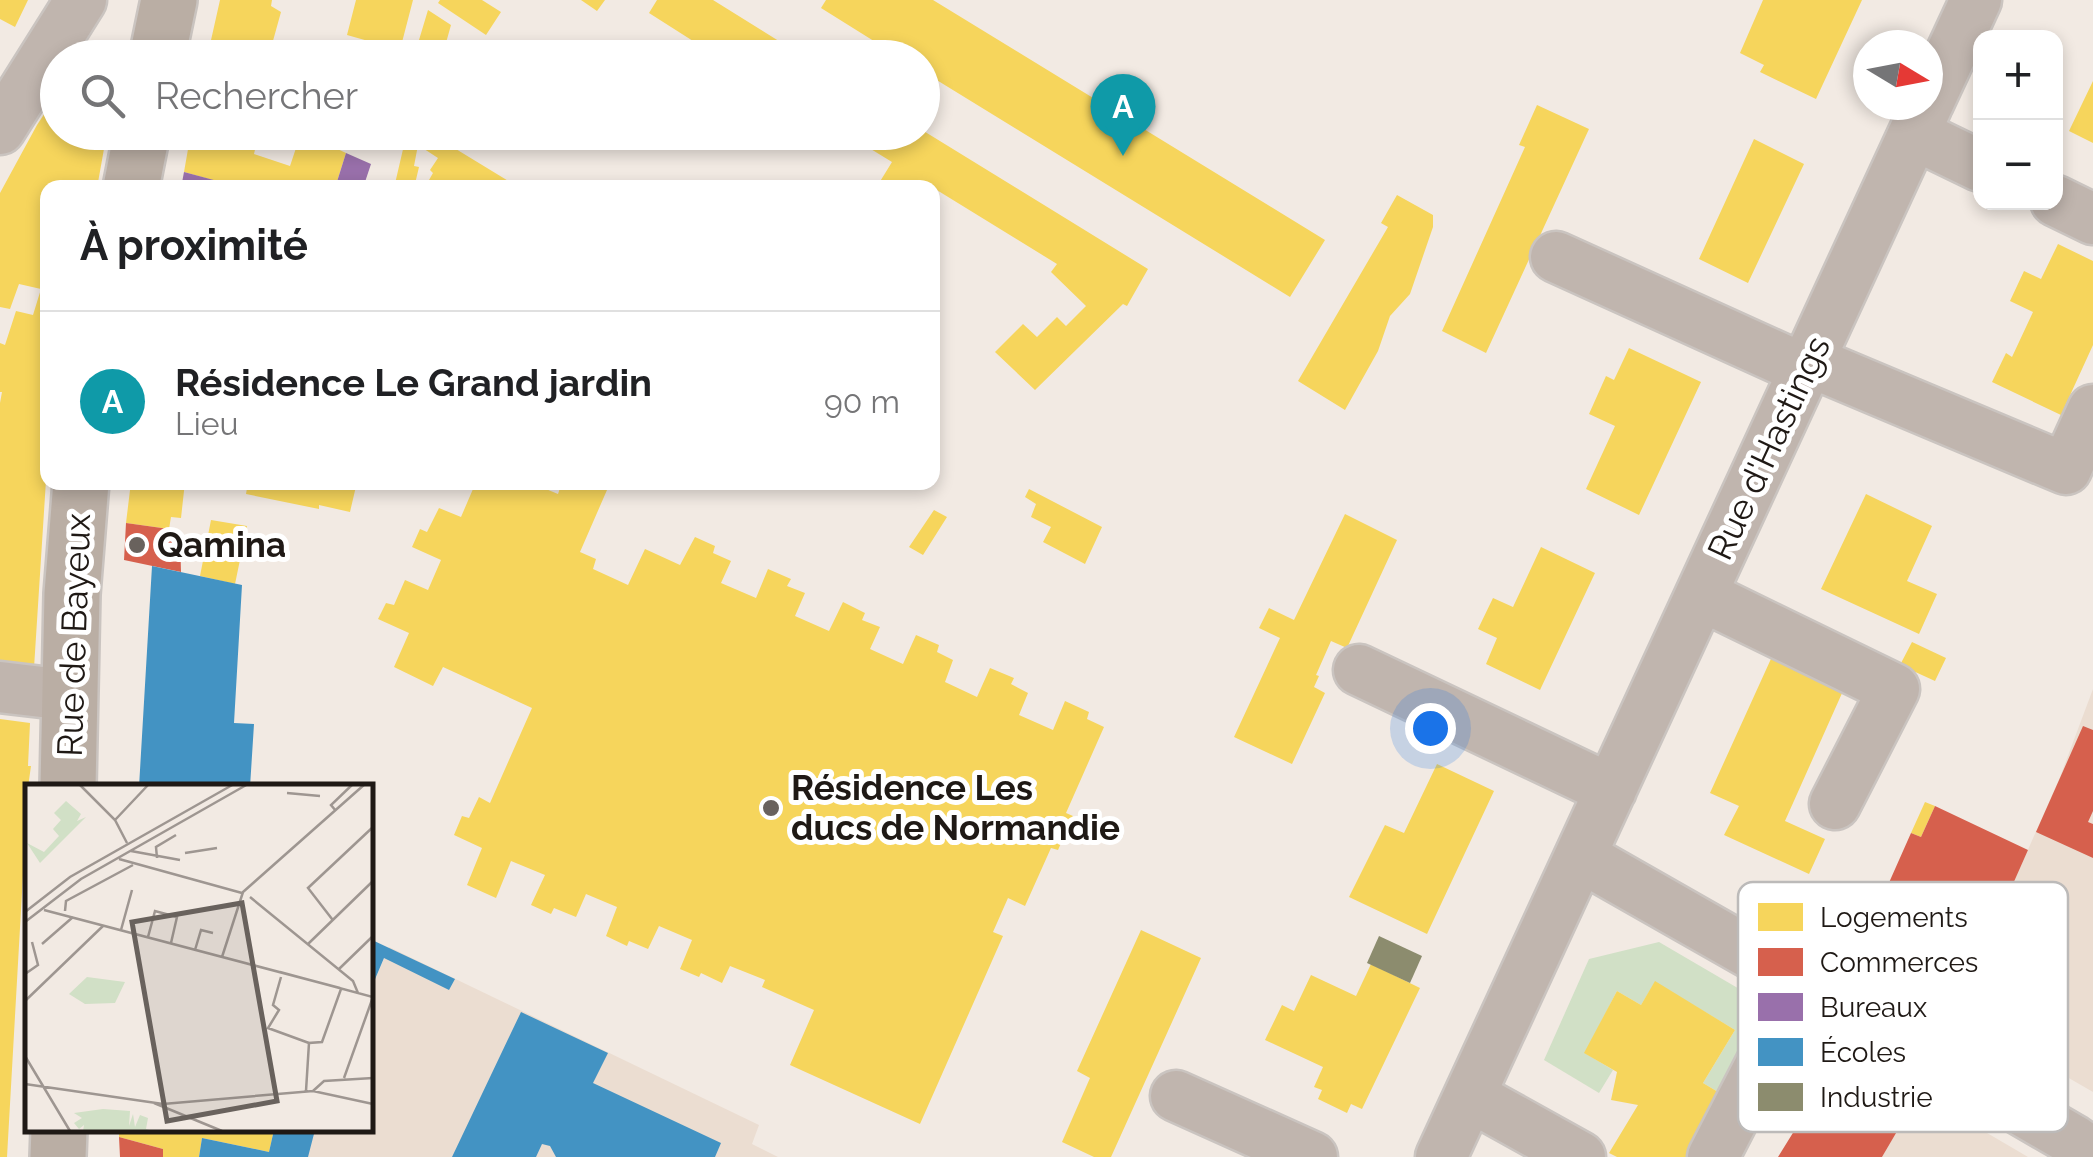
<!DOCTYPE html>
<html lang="fr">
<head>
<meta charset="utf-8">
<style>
  body { margin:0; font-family:Raleway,sans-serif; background:#f6f6f6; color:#202124 }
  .controls { position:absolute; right:30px; top:30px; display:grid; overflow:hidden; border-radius:20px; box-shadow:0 5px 15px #0003 }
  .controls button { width:90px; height:90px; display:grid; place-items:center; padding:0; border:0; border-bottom:2px solid #e0e0e0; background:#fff; color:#202124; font:50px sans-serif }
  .compass { position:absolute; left:1853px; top:30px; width:90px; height:90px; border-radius:50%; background:#fff; box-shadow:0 5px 15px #0003; rotate:100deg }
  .you { position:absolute; left:1430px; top:728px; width:35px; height:35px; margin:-25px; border:8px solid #fff; border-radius:50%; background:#1a73e8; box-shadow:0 0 0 15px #1a73e833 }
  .badge { display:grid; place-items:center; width:65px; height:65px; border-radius:50%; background:#69625d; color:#fff; font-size:32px; font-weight:700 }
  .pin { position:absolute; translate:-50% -82px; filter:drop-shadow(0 2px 5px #0008) }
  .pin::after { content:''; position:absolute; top:52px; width:35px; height:30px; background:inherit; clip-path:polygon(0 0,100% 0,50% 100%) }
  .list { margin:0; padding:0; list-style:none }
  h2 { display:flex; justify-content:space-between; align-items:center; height:130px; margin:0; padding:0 40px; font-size:42px }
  h2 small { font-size:32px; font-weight:400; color:#757577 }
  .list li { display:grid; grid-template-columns:65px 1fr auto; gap:30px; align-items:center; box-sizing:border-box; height:180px; padding:0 40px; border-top:2px solid #e0e0e0 }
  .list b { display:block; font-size:38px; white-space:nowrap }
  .list p { margin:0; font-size:32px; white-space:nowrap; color:#757577 }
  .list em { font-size:32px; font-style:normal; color:#757577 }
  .icon { flex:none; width:55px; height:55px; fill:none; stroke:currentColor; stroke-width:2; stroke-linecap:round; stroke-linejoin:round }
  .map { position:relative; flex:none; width:2093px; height:1157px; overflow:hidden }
  .search { position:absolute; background:#fff; box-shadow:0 5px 15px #0003; left:40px; top:40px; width:900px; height:110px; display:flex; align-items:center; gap:25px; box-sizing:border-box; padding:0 35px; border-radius:55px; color:#757577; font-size:38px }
  .panel { position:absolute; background:#fff; box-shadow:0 5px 15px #0003; left:40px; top:180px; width:900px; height:310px; border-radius:20px }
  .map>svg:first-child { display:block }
  .built { fill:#ebddd1 }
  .green { fill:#d1e0c6 }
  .homes { fill:#f6d55c }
  .shops { fill:#d6604d }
  .offices { fill:#9970ab }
  .schools { fill:#4393c3 }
  .industry { fill:#8c8c6e }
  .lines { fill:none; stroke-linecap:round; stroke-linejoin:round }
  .minor-casing { stroke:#cac4c0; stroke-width:55 }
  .major-casing { stroke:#cac4c0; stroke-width:60 }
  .minor { stroke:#c0b5ae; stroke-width:50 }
  .major { stroke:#baaea4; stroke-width:55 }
  .poi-dot { fill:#69625d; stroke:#fff; stroke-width:4 }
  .labels { text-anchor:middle; stroke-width:10; stroke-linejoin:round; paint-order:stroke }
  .street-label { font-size:35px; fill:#1f1915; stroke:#fff }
  .poi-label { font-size:35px; font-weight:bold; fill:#1f1915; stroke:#fff; text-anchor:start }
  .inset-road { fill:none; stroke:#9e9691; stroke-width:2.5 }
  .view { fill:#69625d; fill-opacity:0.15; stroke:#69625d; stroke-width:5 }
  .inset-edge { fill:none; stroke:#1f1915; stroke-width:5 }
  .key { fill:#fff; stroke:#bcbab9; stroke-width:2.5 }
  .key-label { font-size:28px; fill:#1f1915 }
</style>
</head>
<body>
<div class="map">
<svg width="2093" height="1157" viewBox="0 0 2093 1157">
  <rect width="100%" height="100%" fill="#f2eae3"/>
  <path class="built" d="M2093,689V1092L1956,1013L2060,777Z
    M389,947L759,1125L752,1144L778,1157H268L274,1130H370V975L376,977Z
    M1919,1093L2028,1157H1882Z"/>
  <path class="green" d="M1659,942L1777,1011L1723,1095L1703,1083L1735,1030L1655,982L1641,1005L1617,991L1585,1053L1613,1070L1599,1093L1544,1060L1589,959Z"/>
  <path class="homes" d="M0,0H28L15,27L0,19Z
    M220,0H272L271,6L281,12L271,48L281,54L280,58H207Z
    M356,0H413L400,50L347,35Z
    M440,0H482L501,12L486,35L438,3Z
    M581,0H605L597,11Z
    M657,0H713L806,58H683L693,41L649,13Z
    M826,0H933L1325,240L1290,297L922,71V58H901L821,8Z
    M1763,0H1862L1816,99L1760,72L1764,65L1740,53Z
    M428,10L451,25L442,57L416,50Z
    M2093,81V143L2069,131Z
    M58,93V132H107L97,188H48V449L34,668L0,672V403L2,392H0V343L5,345L16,311L33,315L41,289L19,284L10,309L0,307V193L37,125Z
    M1537,105L1589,129L1486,353L1442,331L1525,147L1519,145Z
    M922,130L1148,269L1127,306L1123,304L1035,390L995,352L1023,324L1037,337L1057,317L1066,326L1086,306L1051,272L1057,264L927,184L925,188H876L892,162L843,132H922Z
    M191,132H259L254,154L290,166L298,142L289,138L291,132H334L329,145L346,153L335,188H241L184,172Z
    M407,132H428L520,188H458L451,183L449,188H442L429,180L433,173L430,170L438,158L418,145L414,166L419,167L414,188H394Z
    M1754,139L1804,164L1748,283L1699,259Z
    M1397,195L1433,215V227L1410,294L1390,316L1378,351L1345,410L1298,381L1388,227L1381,223Z
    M2058,244L2093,261V345L2061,415L1992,382L2006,353L2012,357L2033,312L2010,301L2024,271L2041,279Z
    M1629,348L1701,382L1639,515L1586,489L1615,426L1589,414L1606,376L1614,380Z
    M131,482H185L181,518L171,517L169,529L126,523Z
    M248,482H357L350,512L319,505V509L246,494Z
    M476,482H529L558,494L562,482H591L607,490L580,552L596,559L593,569L628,585L645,549L680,565L695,537L715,546L713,553L731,561L721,583L756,598L768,569L791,579L787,586L805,593L795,616L829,631L843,602L865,613L862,620L880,627L870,649L903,664L916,635L939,645L937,652L953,660L945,682L977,697L990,668L1014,678L1011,684L1028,693L1019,715L1053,730L1065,701L1089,712L1087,719L1104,727L1066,813L1073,816L1058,850L1051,848L1025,906L1008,898L993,932L1003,936L920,1124L790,1065L814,1010L762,987L765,980L730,966L722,983L701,973L699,977L680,969L692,940L659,926L648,949L629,941L627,946L606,936L617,907L586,894L576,917L554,908L551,914L531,905L545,875L511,861L496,898L467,885L482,848L454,835L462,816L469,818L479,797L490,803L532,708L443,667L433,686L394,667L409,633L378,619L386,603L394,605L405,580L428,590L441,560L412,547L420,529L427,532L439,508L461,517Z
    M1029,489L1102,527L1085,564L1043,542L1051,527L1031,517L1036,504L1025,497Z
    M1866,494L1932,526L1907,581L1937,594L1919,634L1821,589Z
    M934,510L947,517L923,555L909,547Z
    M1345,514L1397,540L1347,648L1331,641L1316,675L1319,676L1314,687L1325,693L1292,764L1234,737L1280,638L1259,628L1269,608L1294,620Z
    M211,520L247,526L235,584L200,576Z
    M1541,547L1595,573L1540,690L1486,664L1497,638L1478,629L1493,598L1513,607Z
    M1912,642L1946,658L1935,681L1900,665Z
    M1775,650L1847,682L1785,821L1825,839L1809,874L1724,835L1739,806L1710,793Z
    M0,719L30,723L28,766H31L28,787L7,1157H0Z
    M1437,764L1494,791L1427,934L1349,897L1385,825L1404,833Z
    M1925,802L1935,806L1921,837L1911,833Z
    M1141,930L1201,958L1111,1157H1094L1062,1142L1090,1078L1077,1071Z
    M1371,964L1420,988L1362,1109L1351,1104L1347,1113L1318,1099L1322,1090L1314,1087L1323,1067L1265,1040L1282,1005L1294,1011L1311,975L1356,996Z
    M1655,981L1735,1030L1703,1083L1723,1095L1686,1157H1617L1609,1153L1638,1105L1611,1100L1617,1072L1584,1053L1617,991L1641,1005Z
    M119,1130H274L269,1152L202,1138L199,1157H163V1149L119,1137Z"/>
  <path class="shops" d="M126,523L169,529L168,534L180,535L181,572L124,560Z
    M2083,726L2093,730V811L2088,822L2093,824V858L2036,832Z
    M1935,806L2028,850L2005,902L1957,882L1929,946L1872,921L1911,833L1921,837Z
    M1808,1077L1820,1084L1823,1078L1877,1110L1875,1113L1899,1128L1882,1157H1778L1804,1115L1790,1106Z
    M119,1137L163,1149V1157H120Z"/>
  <path class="offices" d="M346,153L371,164L363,188H335Z
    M184,172L236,186V188H181Z"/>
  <path class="schools" d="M152,566L242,585L234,723L254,724L250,787H139Z
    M370,939L455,979L449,990L384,958L370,991Z
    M521,1012L608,1053L593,1083L721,1143L715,1157H556L550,1146L542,1144L536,1157H452Z
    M274,1130H315L308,1157H199L202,1138L269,1152Z"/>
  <path class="industry" d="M1379,936L1422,956L1410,983L1367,963Z"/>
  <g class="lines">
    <defs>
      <path id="minor" d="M1928,103L1976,0
        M0,129L81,0
        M1914,134L1980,166
        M2056,201L2093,219
        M1556,257L1805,370
        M1809,361L2066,469L2093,410
        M1701,595L1894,689L1835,804
        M1359,670L1611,790
        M0,687L42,692L70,691
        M1580,856L1803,983L2073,1140L2093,1154
        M1176,1096L1312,1157
        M1470,1096L1580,1157
        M1441,1157L1927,105
        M1713,1157L1803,983"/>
      <path id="major" d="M157,58L169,0
        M131,188L142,132
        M68,787L72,594L81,482
        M58,1157L59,1130"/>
    </defs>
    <use href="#minor" class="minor-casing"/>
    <use href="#major" class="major-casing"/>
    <use href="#minor" class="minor"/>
    <use href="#major" class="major"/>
  </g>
  <g class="poi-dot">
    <circle cx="137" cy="545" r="10"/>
    <circle cx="771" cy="808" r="10"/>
  </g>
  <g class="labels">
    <g class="street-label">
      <text transform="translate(1769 448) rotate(-65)" y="12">Rue d'Hastings</text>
      <text transform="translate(74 635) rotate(-88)" y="12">Rue de Bayeux</text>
    </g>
    <g class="poi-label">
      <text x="157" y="557">Qamina</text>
      <text x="791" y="800">Résidence Les<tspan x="791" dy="40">ducs de Normandie</tspan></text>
    </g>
  </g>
  <g transform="translate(25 784)">
    <rect width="348" height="348" fill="#f2eae3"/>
    <path d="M41,17L56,30L52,37L61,33L15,79L2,59L19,68L34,52L28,45L36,36L29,29ZM62,193L100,198L90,219L60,220L44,210ZM78,325L105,327L104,342L108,330L110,343L115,331L123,334L121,345L128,347H58L59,341L54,345L49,339L57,334L49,329Z" fill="#d1e0c6"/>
    <path class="inset-road" d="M54,0L90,36L102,59M262,9L295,12M311,27L306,21L328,0M90,36L124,0M106,67L155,76M160,69L192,64M132,74L131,63L151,51M94,75L217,109M225,113L328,197L333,209M19,126L315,204M40,127L41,117L108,81M0,128L45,93L209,0M307,135L283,104L348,43M0,138L56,95L223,0M96,146L107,106M123,153L130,127L152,133L146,159M17,160L48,133M283,160L348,97M170,166L176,146L188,149M197,173L218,108L340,0M314,185L348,152M255,188L348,213L319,294M0,190L13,181L7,158M256,193L248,221L254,226L243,244L284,259M0,217L79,141M0,272L45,347M0,300L138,320L288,307L348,320M281,307L284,259L297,258L316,205M288,307L299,297L348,294M129,319L197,347"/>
    <path class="view" d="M217,119L252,317L142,337L107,138Z"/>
    <rect width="348" height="348" class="inset-edge"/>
  </g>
  <rect x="1738" y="882" width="330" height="250" rx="15" class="key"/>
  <rect x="1758" y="903" width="45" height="28" fill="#f6d55c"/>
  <rect x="1758" y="948" width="45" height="28" fill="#d6604d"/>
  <rect x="1758" y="993" width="45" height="28" fill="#9970ab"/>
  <rect x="1758" y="1038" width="45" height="28" fill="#4393c3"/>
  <rect x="1758" y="1083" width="45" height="28" fill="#8c8c6e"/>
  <g class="key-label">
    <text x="1820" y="927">Logements</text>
    <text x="1820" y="972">Commerces</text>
    <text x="1820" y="1017">Bureaux</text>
    <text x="1820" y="1062">Écoles</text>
    <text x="1820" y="1107">Industrie</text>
  </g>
</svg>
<div class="controls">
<button>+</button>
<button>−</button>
</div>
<svg class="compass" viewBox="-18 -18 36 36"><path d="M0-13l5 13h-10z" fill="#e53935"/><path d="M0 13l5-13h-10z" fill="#757577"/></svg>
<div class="you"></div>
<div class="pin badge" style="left:1123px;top:156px;background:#0f9aa8">A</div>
<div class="search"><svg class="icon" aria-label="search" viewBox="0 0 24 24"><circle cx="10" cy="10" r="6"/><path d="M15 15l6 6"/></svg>Rechercher</div>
<section class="panel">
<h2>À proximité<small></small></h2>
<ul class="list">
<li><span class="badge" style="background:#0f9aa8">A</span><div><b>Résidence Le Grand jardin</b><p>Lieu</p></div><em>90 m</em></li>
</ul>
</section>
</div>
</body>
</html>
